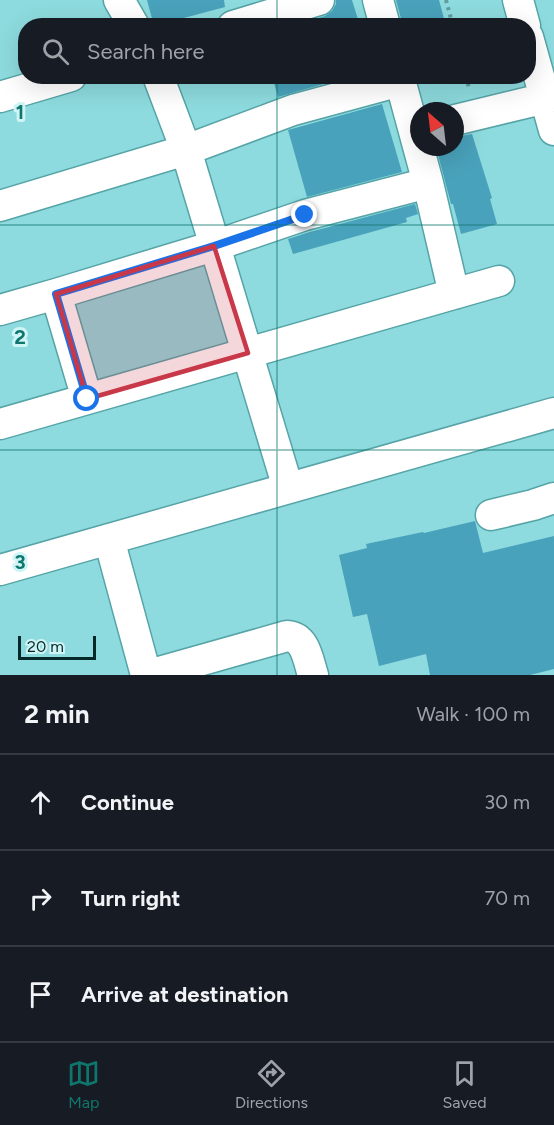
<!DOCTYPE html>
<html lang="en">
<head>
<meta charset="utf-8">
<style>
  body { margin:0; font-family:Figtree,sans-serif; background:#20242c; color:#f1f3f6 }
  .compass { position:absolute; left:410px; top:102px; width:54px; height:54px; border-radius:50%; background:#171b24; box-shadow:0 6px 24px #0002; rotate:332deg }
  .scale { position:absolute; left:18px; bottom:15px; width:78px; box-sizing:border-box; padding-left:6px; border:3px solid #052829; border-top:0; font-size:16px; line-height:21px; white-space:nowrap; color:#052829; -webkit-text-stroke:4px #cff4f5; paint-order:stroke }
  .stop { position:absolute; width:18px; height:18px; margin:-14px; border:4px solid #1a73e8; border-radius:50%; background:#fff }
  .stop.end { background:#1a73e8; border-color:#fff; box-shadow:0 2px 6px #0008 }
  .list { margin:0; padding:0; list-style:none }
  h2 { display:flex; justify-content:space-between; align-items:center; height:78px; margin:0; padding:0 24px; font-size:26px }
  h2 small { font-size:20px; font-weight:400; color:#9ea1a6 }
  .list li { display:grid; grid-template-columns:39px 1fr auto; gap:18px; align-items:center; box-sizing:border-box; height:96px; padding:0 24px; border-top:2px solid #363941 }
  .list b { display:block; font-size:22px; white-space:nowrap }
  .list em { font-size:20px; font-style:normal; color:#9ea1a6 }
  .icon { flex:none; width:33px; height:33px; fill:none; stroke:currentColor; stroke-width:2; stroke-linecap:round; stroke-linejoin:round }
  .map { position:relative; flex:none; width:554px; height:675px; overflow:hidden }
  .search { position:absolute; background:#171b24; box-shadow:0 6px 24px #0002; left:18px; right:18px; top:18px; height:66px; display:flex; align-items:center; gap:15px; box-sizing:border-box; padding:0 21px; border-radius:24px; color:#9ea1a6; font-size:22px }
  .sheet { height:366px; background:#171b24 }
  nav { display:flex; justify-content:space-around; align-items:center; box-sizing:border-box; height:84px; border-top:2px solid #363941; background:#171b24; font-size:16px; color:#9ea1a6 }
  nav a { display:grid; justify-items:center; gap:3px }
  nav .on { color:#0f766e }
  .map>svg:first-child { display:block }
  .building { fill:#49a2bb }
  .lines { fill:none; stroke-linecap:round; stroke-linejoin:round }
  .minor-casing { stroke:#56a4a7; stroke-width:33 }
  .path { stroke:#5e9d9f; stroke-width:4; stroke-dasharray:3 4.5; stroke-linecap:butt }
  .minor { stroke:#fff; stroke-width:30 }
  .route { stroke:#1a73e8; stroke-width:8 }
  .marked { fill:#c93849; fill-opacity:0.2; stroke:#c93849; stroke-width:4.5; stroke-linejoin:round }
  .grid { fill:none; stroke:#0f766e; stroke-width:1.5; stroke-opacity:0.55 }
  .grid-label { font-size:20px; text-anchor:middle; font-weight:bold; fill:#0f766e; stroke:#cff4f5; stroke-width:6; stroke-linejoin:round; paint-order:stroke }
</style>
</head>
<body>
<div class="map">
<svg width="554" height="675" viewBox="0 0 554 675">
  <rect width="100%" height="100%" fill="#8ddbde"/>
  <path class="building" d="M147,0H224L225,7L154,26Z
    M336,0H352L360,26H294L325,16L332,11L336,4Z
    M396,0H439L446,26H403Z
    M272,76H351L278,97Z
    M382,104L402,172L307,197L288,130Z
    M472,134L492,198L490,199L497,224L461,234L453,204H451L436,147H455V137Z
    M415,204L418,214L406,218L407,222L293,254L288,239L310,232Z
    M475,521L483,553L554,536V669L530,675H430L426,654L379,666L367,614L353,617L339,555L367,548L366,544L423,532L424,533Z"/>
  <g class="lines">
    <defs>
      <path id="minor" d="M119,0L134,26
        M378,0L385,26
        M518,0L525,26
        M233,26L319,0
        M528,37L554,130
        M158,76L186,150L288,488
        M399,76L428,183L454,294
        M0,97L71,76
        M455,120L554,96
        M0,206L186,150L293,110L400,81
        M56,294L87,399
        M0,310L56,294L214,246L305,215L428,183
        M0,424L499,281
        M491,515L533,505L554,498
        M109,539L146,675
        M0,570L554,413
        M149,675L287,636C306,637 308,660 313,675"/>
    </defs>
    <use href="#minor" class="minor-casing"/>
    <path class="path" d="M446,0L453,26
      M466,76L469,88"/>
    <use href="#minor" class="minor"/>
  </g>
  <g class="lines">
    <path class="route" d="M87,399L56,294L214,246L305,215"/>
  </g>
  <path class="marked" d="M214,246L248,353L87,399L56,294Z"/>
  <path class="grid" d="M277,0V26M277,76V675M0,225H554M0,450H554"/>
  <g class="grid-label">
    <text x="20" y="119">1</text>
    <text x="20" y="344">2</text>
    <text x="20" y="569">3</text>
  </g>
</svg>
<svg class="compass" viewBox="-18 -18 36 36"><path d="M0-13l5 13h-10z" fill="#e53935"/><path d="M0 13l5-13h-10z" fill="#9ea1a6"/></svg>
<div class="scale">20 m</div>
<div class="stop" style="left:87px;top:399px"></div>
<div class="stop end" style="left:305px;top:215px"></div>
<div class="search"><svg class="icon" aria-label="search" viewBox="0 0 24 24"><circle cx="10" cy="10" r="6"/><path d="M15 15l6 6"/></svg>Search here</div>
</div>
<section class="sheet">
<h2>2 min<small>Walk · 100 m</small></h2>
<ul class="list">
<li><svg class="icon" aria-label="ahead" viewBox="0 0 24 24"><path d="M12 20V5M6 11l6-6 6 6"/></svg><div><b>Continue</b></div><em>30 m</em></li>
<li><svg class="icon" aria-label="right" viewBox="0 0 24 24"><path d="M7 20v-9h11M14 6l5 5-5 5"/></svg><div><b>Turn right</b></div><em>70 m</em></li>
<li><svg class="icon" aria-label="arrive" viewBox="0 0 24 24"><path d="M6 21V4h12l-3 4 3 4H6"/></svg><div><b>Arrive at destination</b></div></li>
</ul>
</section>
<nav>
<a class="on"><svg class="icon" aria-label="map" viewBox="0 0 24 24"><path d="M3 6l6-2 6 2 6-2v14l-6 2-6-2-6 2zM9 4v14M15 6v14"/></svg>Map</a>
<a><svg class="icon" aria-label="directions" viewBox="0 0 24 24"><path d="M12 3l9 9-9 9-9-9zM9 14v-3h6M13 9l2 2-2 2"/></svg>Directions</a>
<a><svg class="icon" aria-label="saved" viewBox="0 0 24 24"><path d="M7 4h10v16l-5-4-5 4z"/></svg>Saved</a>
</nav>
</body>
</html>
